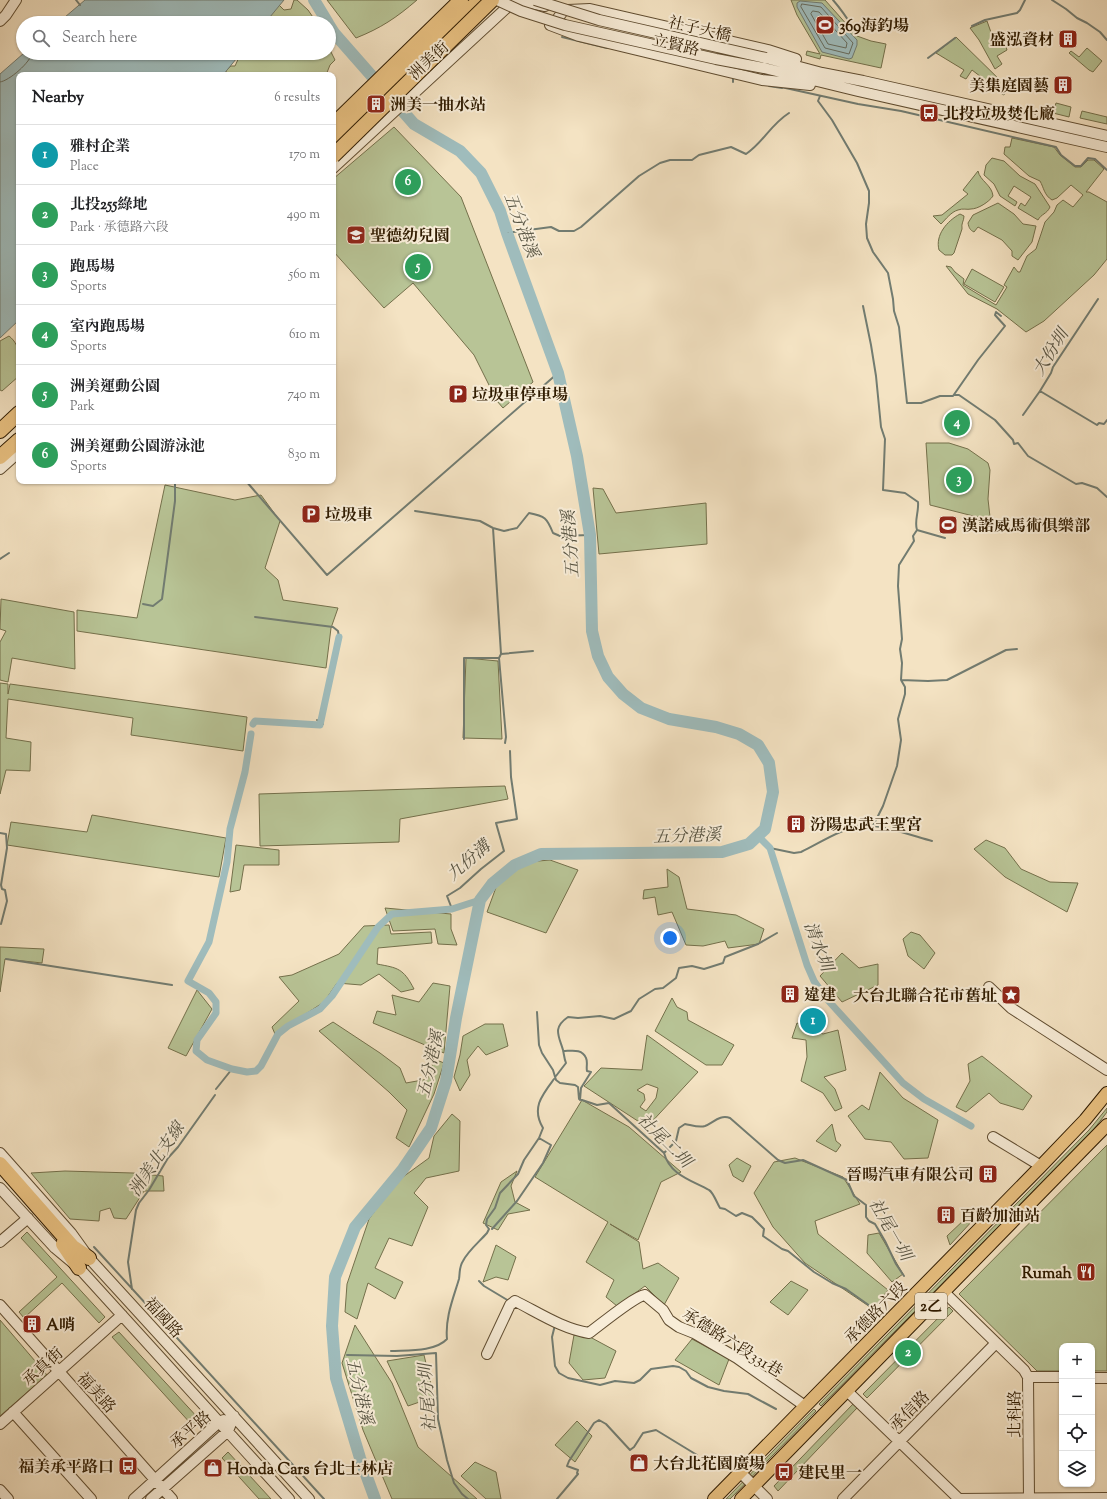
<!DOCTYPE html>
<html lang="en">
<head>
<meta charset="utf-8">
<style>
  body { margin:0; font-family:"Sorts Mill Goudy","Noto Serif TC",serif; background:#f6f6f6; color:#202124 }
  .controls { position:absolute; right:12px; bottom:12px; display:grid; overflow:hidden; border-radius:8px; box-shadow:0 1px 3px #0004 }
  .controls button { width:36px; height:36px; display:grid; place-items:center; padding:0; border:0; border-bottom:1px solid #e0e0e0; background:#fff; color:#202124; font:20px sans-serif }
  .you { position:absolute; left:670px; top:938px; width:14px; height:14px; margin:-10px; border:3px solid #fff; border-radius:50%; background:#1a73e8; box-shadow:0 0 0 6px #1a73e833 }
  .badge { display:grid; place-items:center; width:26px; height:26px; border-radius:50%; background:#8f2418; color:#fff; font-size:13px; font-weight:700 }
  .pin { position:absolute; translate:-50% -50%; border:2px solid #fff; box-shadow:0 1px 4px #0006 }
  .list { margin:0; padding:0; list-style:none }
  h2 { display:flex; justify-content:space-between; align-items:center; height:52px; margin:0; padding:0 16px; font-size:17px }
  h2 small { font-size:13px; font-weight:400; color:#757577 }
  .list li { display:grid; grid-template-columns:26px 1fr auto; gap:12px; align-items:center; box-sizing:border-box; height:60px; padding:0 16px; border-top:1px solid #e0e0e0 }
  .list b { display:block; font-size:15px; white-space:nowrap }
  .list p { margin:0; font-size:13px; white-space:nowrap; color:#757577 }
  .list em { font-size:13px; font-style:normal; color:#757577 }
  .icon { flex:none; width:22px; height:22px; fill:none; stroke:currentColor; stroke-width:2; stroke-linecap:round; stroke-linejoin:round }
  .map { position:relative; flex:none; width:1107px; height:1499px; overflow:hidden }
  .search { position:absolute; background:#fff; box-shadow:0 1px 3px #0004; left:16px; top:16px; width:320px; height:44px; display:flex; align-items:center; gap:10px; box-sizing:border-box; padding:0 14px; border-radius:22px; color:#757577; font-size:15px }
  .panel { position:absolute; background:#fff; box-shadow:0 1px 3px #0004; left:16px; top:72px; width:320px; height:412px; border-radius:8px }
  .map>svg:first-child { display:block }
  .green { fill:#b8c496; stroke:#74704b; fill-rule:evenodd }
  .water { fill:#9fbcbc; stroke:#727c71 }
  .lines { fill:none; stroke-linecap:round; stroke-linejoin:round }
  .shore { stroke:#676c5e; stroke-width:1 }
  .stream { stroke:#727c71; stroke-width:2 }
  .canal { stroke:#9fbcbc; stroke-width:7 }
  .river { stroke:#9fbcbc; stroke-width:12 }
  .minor-casing { stroke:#604d31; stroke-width:12 }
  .major-casing { stroke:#2f1b00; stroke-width:14 }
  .highway-casing { stroke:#2f1b00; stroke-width:16 }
  .minor { stroke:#f8edd8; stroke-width:10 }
  .major { stroke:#eac282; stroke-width:12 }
  .highway { stroke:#eac282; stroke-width:14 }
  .minor-bridge-casing { stroke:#604d31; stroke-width:12; stroke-linecap:butt }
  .highway-bridge-casing { stroke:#2f1b00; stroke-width:16; stroke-linecap:butt }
  .minor-bridge { stroke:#f8edd8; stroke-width:10 }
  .highway-bridge { stroke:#eac282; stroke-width:14 }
  .labels { text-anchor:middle; stroke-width:4; stroke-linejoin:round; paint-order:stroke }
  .shield { fill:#f8edd8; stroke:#6b5a41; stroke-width:1 }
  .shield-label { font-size:15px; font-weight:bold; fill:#2f1b00 }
  .poi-label { font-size:16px; font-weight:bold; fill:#2f1b00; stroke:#f8edd8; text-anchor:start }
  .street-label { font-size:16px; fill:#2f1b00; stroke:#f8edd8 }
  .water-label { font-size:17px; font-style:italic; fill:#565342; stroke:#f8edd8 }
</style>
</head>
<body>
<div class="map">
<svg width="1107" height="1499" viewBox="0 0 1107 1499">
  <rect width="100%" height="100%" fill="#f4e3c3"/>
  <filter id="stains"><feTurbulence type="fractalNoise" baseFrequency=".005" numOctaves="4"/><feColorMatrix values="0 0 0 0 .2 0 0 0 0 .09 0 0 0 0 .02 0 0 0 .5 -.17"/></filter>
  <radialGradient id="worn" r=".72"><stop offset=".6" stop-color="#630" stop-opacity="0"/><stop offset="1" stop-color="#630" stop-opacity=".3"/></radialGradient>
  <path class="green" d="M294,0H297L308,10L317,23H262L279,5L284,10L291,9Z
    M327,0H417C396,18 381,28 356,38Z
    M791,0H825L857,36L871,41L886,44L881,68L821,55L820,59L806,55L807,51L820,54L797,15Z
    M987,21L993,38L1000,35L1001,37H1003L1007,50L997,56L1002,64L995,69L979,40L970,28Z
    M956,37L1007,87L1004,95L992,89L983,90L989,83L972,70L966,79L960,76L964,70L936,53Z
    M329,48L335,60L330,65L326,75H227L226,71L231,66H235L241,53H329Z
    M1087,48L1102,61L1093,72L1089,70L1069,53L1071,51L1079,57Z
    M1056,103L1071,107L1069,117L1053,113Z
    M1082,111L1107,117V124L1080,118Z
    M394,127L461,197L533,382L503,408L497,401L474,355L413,283L384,308L333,251V179Z
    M1012,138L1054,147L1060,155L1075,167H1081L1088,160H1094L1104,169L1086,192H1089L1107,202V259L1094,275L1044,321L1026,332L997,309L968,294L946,266L951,267L955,272L964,279L963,285L996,305L1007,287L1004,285L1014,267L1018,272H1020L1027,256L1036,249L1045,222L1054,212L1057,205L1063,200L1073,207L1083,195L1071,185L1057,198L1052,200C1044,195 1044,188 1040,181L1029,176L1004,154L1005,147H1010Z
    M992,158L1004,161L1020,176L1035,184L1050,207C1047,214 1041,214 1038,220L1018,208L1021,203L1025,206L1031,197L1014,186L1008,196L1017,202L1015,206L1000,196L994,184L984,175L986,165Z
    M978,171C980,181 992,185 993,196C989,202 978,209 971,209C967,210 963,208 958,210C951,212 946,219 941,224L933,216L942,215L968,194L963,190Z
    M998,203L1014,214L1023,224L1036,226L1032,242L1018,260L1012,256V251L1002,240L978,227L974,232C970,230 969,228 968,223L973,215Z
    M960,214L964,216C964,221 961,223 962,229L954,253L952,255H945L939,250C935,235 947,221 960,214Z
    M972,269L1004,287L995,302L964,284Z
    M9,336C22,346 19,362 19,376L2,391L0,390V341Z
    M926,443H949L968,449L988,463L990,470L988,499L990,517L989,520L930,505Z
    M165,485L235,500L261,495L280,521L265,568L278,580L283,600L338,608L331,628L326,668L77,631V610L137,618Z
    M593,488L603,489L616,513L706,503L707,544L599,554Z
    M1,599L74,612L75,669L12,658L8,682L0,680V642L6,631L0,629Z
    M466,658L498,661L502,739L463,738Z
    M0,683L8,684V694L10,684L247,717L243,751L131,735L133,718L8,699L6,738L31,742L30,771L6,770L0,794Z
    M505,786L508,799L400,819L399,842L260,846L259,794Z
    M92,815L226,838L219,877L7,845L11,822L87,832Z
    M986,840L1005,848L1021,869L1050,882L1078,883L1067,912L1005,877L974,849Z
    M236,845L279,850V865H244L240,890L230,892Z
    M550,860L578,870L546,933L487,912L498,882L527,862Z
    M667,869L679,877L687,909L736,915L764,929L759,944L728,948L725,941L703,946L686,945L672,912L658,915L655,897L643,899L644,890L668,887Z
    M385,908L451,914V929L457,945L438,944L435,929L393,931Z
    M389,925L391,934L431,932L432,943L378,948L377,964C398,968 403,968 414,989L401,992L379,974L361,985L337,983L324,1002L275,1034L272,1027L299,1001L279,977L292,975L339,954L364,926Z
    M911,932L920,935L935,953L924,969L908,956L903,939Z
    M0,947L44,949L42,963L5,959L0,992Z
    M842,953L859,968L878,964V985L842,1002L820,976Z
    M433,983L450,986L444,1053L373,1023L377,1011L396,1015L392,995L419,1002Z
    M197,990L212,1009L186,1056L168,1048Z
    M672,998L677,1007L687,1012L688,1020L734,1045L722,1065H706L655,1031Z
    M333,1022L380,1053L400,1068L406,1083L428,1079L434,1059L444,1063L434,1094L409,1147L396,1138L407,1110L389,1092L319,1031Z
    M797,1023L823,1034L838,1030L846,1070L824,1077L835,1089L842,1108L835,1111L823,1093L801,1081L807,1057L806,1040L792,1038Z
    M485,1024H503L508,1046L486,1055L478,1046L467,1060L470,1075L460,1091L454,1077L460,1055L463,1036Z
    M647,1035L698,1072L647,1127L584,1086L601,1068L642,1070ZM647,1084L658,1088L656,1098L646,1111L640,1107L645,1100L644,1094L637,1090Z
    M982,1056L1032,1096L1023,1110L1000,1103L989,1093L966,1112L956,1107L970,1081L968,1064Z
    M880,1072L903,1098L938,1120L928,1158L904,1159L891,1142L865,1139L848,1116L862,1105L869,1110Z
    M582,1100L629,1127L681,1172L661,1182L638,1240L610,1224L639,1242L643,1269L658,1263L679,1278L664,1305L645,1286L617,1306L606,1297L614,1280L586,1262L608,1222L535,1177Z
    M1107,1108V1112L1091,1133L821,1406L819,1404L1089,1130Z
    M452,1114L460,1121L459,1171L426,1178L414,1193L428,1207L412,1246L389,1238L375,1268L403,1282L395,1299L368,1283L357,1319L345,1312L347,1284L369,1219L396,1182L429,1158L434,1136Z
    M832,1124L836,1141L841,1145L836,1152L816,1141Z
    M1107,1145V1371H1092V1346H1062V1371H1037L959,1294Z
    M737,1158L751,1166L743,1182L733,1176L729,1165Z
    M795,1158L843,1177L860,1204L815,1221L818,1234L888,1290L873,1309L805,1263L773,1227L754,1193L774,1162Z
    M65,1171L133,1173L163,1176L164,1191H144L126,1219L114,1218L110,1208L100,1211L99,1221L70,1219L31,1173Z
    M517,1171L511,1186L515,1202L530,1210L508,1214L498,1230L483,1223L501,1182Z
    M973,1217L974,1219L950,1245L947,1236L966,1218Z
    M27,1232L105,1317L99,1323L62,1283L24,1318L19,1312L57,1277L21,1238Z
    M879,1233L903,1274L892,1282L867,1253L868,1235Z
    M496,1245L516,1257L508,1280L496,1277L483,1282Z
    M791,1281L808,1290L788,1315L770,1302Z
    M949,1307L953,1311L867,1398L863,1394Z
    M0,1320L47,1375L0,1416Z
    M355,1325L392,1383L418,1447L477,1499H392L363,1430L342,1363Z
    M119,1332L199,1419L192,1425L112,1337Z
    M574,1335L590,1337L616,1351L605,1378L583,1380L569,1363Z
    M692,1339L729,1359L719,1385L675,1360Z
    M424,1355L434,1397L408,1406L387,1361Z
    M853,1404L857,1408L778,1491L774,1486Z
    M814,1409L816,1411L730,1499H726Z
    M577,1421L592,1436L575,1462L555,1445Z
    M228,1452L271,1499H259L222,1458Z
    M475,1462L496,1472L501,1499H486L461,1476Z"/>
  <path class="water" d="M85,0H284L265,23H58Z
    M800,1L822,3L857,40V45L852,58L849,59L822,52L797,7V3Z
    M24,53H241L223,75H19V320L0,338V74Z"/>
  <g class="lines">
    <path class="shore" d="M802,4L821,7L853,43L849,54L825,48L801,7Z
      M813,11L819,12L847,43L846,48L828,44L811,14Z
      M0,82C9,81 31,62 32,53"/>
    <path class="stream" d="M76,0L80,5
      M833,0C842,10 849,21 856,32
      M1052,0L1066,9L1077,18L1087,23L1100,32L1107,40
      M972,26L985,20L1017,13L1020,10L1025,0
      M562,37L607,48
      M928,58L955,38
      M733,82V78H735
      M769,86L782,88
      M781,87L858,104L901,111L1056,147L1061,155L1075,166H1081L1088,158L1095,159L1107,170
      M820,96L818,101L832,120L857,163L869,191V203L866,224L867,238L873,252L888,273L893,299L894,311L899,327L907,403H921L940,396H953L978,360L1005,326L995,315L996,312L1001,316
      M507,233L551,227L559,231H574L581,227L639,176L660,163L670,160H692L699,155L731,147L746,154C763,143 770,125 789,113
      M1098,299L1053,367L1051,373L1040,391L1097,425L1099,423L1104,424L1107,420
      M863,306L871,345L876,376L881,427L885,439L883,490L905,493L918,502C919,512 914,521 917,530L913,536L914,541L899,565L898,586L902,639L900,649L902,663L901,680
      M955,395H959L995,420L1013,440L1014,444L1018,443L1028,456L1076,484L1082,483L1097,488L1107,497
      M1023,415L1040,391
      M246,481L327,575L558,373
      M415,511L480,521L493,528L504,531L517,528L529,513C545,516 547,518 553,533L560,536L590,535
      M493,528L501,654L499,658L506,737L505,743
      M917,530L945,538
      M0,559L9,553
      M143,604L153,606L162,599L175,501V481
      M255,617L333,627L338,631L339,637
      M501,654L533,651
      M317,720L323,724
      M464,739V658H499
      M873,826L883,806L897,766L901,740L898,719L905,694V687L901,680L928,681L947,680L1006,650L1017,649
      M0,833L6,834L7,848L1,885L2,889L5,890L7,901L1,924
      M770,848L794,853L801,852C818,844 839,830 857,826C875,822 913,836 932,841
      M452,909L447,896L460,888L481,869L504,851L496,823L517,819L511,777L510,751
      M6,959L172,985
      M537,1012L539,1045L542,1053L553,1070L556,1080L560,1083L575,1085L578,1087L579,1099L597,1105L609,1103L664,1153C670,1175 691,1180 709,1190C713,1192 717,1203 720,1208L725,1209L736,1216L742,1213L752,1217L764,1229L763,1236L782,1249L788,1251L814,1272L832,1283L846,1289L870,1306
      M563,1051C571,1051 582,1048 586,1058C588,1062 586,1067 587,1071L591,1072L581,1088L580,1100
      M556,1076L566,1063C564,1058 564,1054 563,1050C559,1036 552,1028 568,1017L578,1018L600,1016L614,1019L631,1011L639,999L655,989L663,988L676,978L679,968L692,966L704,969L723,963L725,957L758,944L777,933
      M216,1089L232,1069
      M664,1153L676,1141L679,1128L685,1124C691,1125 699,1128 705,1126C713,1123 720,1114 730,1118L778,1160L785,1163L803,1160L847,1180L854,1196L866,1205V1217L869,1221L875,1224L885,1241L896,1264L904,1276
      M492,1229L517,1201L543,1163L551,1145L539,1138
      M94,1247L324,1499
      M479,1281L484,1286L509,1301
      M132,1289L128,1262L136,1210L139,1203L149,1190L168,1158L178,1147L215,1095
      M555,1325L552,1337L555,1366L559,1373L568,1378L600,1385L615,1381L634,1383L640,1380L651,1369L673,1366L679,1367L686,1371L691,1378L708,1387L724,1391L748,1394L776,1409
      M391,1351C407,1350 435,1352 447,1339C445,1318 453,1299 459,1279C460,1273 459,1267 463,1261C468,1251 479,1242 487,1233L489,1229L486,1225L487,1219L495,1208L500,1193L518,1174L524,1160L539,1138L543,1128C531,1108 542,1095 554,1079
      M347,1355L397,1356L436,1353L438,1419L447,1460L454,1483L462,1494L468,1499
      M557,1499L578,1474L577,1473L578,1470L567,1466L569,1461L594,1423L599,1420L606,1424L630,1450L634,1447L643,1433L656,1430L697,1455"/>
    <path class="canal" d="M253,724L255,721L320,725L339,637
      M251,734L245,772L230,829L227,862L209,942L188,981L209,993L216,1002V1013L197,1040L196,1051L207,1060L232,1069L247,1072L256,1071L261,1066L278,1034L288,1026L320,1009L332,996L378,927L392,914L452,909L480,900
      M758,836L770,848L807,965L814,981L825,997L903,1083L924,1099L971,1126"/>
    <path class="river" d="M314,0L328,23
      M329,25L334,33L414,124L460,151L481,173L500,211L507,233L558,373L577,456L590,535L592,631L598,656L608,677L623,694L641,708L669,719L716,727L739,734L758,745L769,763L773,792L765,829L749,844L722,852L541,854L515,865L492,884L480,900L456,1018L446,1081L431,1128L403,1169L355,1227L335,1277L332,1326L336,1378L360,1458L375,1499"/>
    <defs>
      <path id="minor" d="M516,0L545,6
        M568,10L590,9L768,50L796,59
        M0,21L6,15L16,0
        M550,25L579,36L762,80L810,85
        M557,27L558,18L564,10
        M766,58L822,73L863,81L1107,136
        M764,68L858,91L1107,147
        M333,168L514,1
        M0,469L19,452
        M989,987L1011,1008L1107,1070
        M993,1137L1041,1166
        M0,1153L71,1233L89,1258L309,1499
        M0,1188L55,1248L79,1268L289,1499
        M0,1242L28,1218
        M944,1292L1024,1370L1028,1377L1029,1499
        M0,1305L172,1499
        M487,1354L510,1305L515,1301C539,1313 563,1329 589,1333C600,1325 635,1296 645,1295L663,1310L669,1320L679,1327L694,1333L737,1358L805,1406
        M1028,1377H1062
        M1092,1378H1107
        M847,1391L959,1499L1107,1498
        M13,1412L91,1499
        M0,1424L122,1315
        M740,1472L767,1499
        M0,1490L8,1499
        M134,1499L219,1422L224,1420
        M151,1499L228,1431L234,1416
        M843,1499L996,1343"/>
      <path id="major" d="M714,1499L1041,1166L1085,1120L1107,1093
        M741,1499L1107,1125"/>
      <path id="highway" d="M333,125L461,0
        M333,141L462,14L476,4L487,0
        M0,431L19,413
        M0,457L19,440
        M0,1164L73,1247L89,1258
        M63,1244L79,1268"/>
    </defs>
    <use href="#minor" class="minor-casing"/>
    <use href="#major" class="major-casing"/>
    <use href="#highway" class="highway-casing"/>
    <use href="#minor" class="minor"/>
    <use href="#major" class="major"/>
    <use href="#highway" class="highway"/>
    <defs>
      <path id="minor-bridge" d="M497,0L521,11L565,25L716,59L764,68
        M535,0L599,20L766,58"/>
      <path id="highway-bridge" d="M333,156L492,0"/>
    </defs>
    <use href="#minor-bridge" class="minor-bridge-casing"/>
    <use href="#highway-bridge" class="highway-bridge-casing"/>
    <use href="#minor-bridge" class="minor-bridge"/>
    <use href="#highway-bridge" class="highway-bridge"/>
  </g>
  <defs>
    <symbol id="stadium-square" viewBox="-11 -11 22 22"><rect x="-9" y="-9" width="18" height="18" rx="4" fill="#8f2418" stroke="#f8edd8"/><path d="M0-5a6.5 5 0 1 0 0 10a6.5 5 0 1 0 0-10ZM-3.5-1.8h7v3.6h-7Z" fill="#fff"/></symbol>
    <symbol id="building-square" viewBox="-11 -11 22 22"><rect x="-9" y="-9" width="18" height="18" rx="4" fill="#8f2418" stroke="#f8edd8"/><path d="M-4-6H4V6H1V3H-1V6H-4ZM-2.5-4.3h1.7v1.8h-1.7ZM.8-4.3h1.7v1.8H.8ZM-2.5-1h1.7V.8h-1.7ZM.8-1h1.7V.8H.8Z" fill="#fff"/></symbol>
    <symbol id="bus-square" viewBox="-11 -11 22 22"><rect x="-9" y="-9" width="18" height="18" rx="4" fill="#8f2418" stroke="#f8edd8"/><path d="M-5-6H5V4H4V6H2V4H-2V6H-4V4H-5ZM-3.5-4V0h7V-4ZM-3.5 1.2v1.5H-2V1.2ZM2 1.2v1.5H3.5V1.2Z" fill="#fff"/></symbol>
    <symbol id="school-square" viewBox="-11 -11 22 22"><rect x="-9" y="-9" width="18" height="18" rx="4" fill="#8f2418" stroke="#f8edd8"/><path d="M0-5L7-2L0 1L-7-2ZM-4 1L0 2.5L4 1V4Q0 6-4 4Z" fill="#fff"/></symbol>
    <symbol id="parking-square" viewBox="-11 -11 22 22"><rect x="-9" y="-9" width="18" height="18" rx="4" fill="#8f2418" stroke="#f8edd8"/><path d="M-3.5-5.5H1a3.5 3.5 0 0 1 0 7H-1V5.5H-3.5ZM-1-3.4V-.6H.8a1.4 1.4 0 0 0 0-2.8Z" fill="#fff"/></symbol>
    <symbol id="sight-square" viewBox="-11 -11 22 22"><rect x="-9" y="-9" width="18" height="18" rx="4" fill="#8f2418" stroke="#f8edd8"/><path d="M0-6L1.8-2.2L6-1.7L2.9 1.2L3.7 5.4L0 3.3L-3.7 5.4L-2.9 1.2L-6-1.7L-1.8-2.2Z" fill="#fff"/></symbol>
    <symbol id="restaurant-square" viewBox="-11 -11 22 22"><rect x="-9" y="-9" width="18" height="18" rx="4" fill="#8f2418" stroke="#f8edd8"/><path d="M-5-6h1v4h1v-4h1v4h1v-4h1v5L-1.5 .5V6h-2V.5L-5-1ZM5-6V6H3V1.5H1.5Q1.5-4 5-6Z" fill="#fff"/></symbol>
    <symbol id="shop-square" viewBox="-11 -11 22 22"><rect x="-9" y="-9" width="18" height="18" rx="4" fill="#8f2418" stroke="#f8edd8"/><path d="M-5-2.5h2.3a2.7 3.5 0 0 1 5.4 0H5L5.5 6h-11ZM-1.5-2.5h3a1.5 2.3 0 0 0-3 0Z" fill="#fff"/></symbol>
  </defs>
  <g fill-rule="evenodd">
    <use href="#stadium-square" x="814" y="14" width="22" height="22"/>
    <use href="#building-square" x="1057" y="28" width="22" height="22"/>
    <use href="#building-square" x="1052" y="74" width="22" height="22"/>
    <use href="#building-square" x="365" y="93" width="22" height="22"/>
    <use href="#bus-square" x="918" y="102" width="22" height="22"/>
    <use href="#school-square" x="345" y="224" width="22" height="22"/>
    <use href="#parking-square" x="447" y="383" width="22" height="22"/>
    <use href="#parking-square" x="300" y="503" width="22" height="22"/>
    <use href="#stadium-square" x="937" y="514" width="22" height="22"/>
    <use href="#building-square" x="785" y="813" width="22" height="22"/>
    <use href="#building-square" x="779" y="983" width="22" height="22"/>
    <use href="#sight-square" x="1000" y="984" width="22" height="22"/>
    <use href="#building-square" x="977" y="1163" width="22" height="22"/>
    <use href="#building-square" x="935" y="1204" width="22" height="22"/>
    <use href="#restaurant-square" x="1075" y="1261" width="22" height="22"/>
    <use href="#building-square" x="21" y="1313" width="22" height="22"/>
    <use href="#shop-square" x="628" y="1452" width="22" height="22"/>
    <use href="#bus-square" x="117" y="1455" width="22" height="22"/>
    <use href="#shop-square" x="202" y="1457" width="22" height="22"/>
    <use href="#bus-square" x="773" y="1461" width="22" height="22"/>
  </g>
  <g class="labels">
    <rect class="shield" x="915" y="1293" width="32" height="26" rx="3"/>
    <g class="shield-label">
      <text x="931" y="1311">2乙</text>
    </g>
    <g class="poi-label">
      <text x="839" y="31">369海釣場</text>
      <text x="1054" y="45" text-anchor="end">盛泓資材</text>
      <text x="1049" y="91" text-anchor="end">美集庭園藝</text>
      <text x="390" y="110">洲美一抽水站</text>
      <text x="943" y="119">北投垃圾焚化廠</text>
      <text x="370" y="241">聖德幼兒園</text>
      <text x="472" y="400">垃圾車停車場</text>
      <text x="325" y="520">垃圾車</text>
      <text x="962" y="531">漢諾威馬術俱樂部</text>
      <text x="810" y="830">汾陽忠武王聖宮</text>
      <text x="804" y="1000">違建</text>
      <text x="997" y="1001" text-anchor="end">大台北聯合花市舊址</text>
      <text x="974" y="1180" text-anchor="end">晉暘汽車有限公司</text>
      <text x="960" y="1221">百齡加油站</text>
      <text x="1072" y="1278" text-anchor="end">Rumah</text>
      <text x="46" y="1330">A哨</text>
      <text x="653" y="1469">大台北花園廣場</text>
      <text x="114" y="1472" text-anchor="end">福美承平路口</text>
      <text x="227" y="1474">Honda Cars 台北士林店</text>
      <text x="798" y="1478">建民里一</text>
    </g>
    <g class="street-label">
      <text transform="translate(700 28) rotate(13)" y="6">社子大橋</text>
      <text transform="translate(676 44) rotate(13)" y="6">立賢路</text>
      <text transform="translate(428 60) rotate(-43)" y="6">洲美街</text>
      <text transform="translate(875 1312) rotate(-45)" y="6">承德路六段</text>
      <text transform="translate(164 1317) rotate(48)" y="6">福國路</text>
      <text transform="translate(733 1342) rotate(32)" y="6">承德路六段331巷</text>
      <text transform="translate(42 1366) rotate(-42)" y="6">承真街</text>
      <text transform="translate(97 1392) rotate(48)" y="6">福美路</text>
      <text transform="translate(909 1410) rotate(-45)" y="6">承信路</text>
      <text transform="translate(1014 1414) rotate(-90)" y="6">北科路</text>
      <text transform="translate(190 1429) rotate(-40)" y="6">承平路</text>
    </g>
    <g class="water-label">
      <text transform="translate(522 225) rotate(69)" y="6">五分港溪</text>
      <text transform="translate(1050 352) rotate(-58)" y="6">大份圳</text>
      <text transform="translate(570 544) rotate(-94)" y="6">五分港溪</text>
      <text transform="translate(687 835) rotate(-2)" y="6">五分港溪</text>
      <text transform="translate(468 860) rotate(-41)" y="6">九份溝</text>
      <text transform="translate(819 946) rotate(69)" y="6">清水圳</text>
      <text transform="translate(430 1064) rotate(-77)" y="6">五分港溪</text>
      <text transform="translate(665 1140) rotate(45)" y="6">社尾二圳</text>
      <text transform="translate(156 1159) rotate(-56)" y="6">洲美北支線</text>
      <text transform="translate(891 1229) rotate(60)" y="6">社尾一圳</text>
      <text transform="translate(360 1391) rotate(77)" y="6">五分港溪</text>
      <text transform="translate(427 1398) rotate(-94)" y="6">社尾分圳</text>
    </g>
  </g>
  <rect width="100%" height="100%" filter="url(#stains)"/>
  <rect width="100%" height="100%" fill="url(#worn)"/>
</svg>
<div class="controls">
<button>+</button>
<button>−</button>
<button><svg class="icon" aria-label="locate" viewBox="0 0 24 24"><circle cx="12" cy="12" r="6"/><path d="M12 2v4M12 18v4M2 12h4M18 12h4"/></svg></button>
<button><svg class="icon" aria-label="layers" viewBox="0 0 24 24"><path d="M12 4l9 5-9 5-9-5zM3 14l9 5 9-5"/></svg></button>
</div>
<div class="you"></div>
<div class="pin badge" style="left:813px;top:1021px;background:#0f9aa8">1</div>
<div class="pin badge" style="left:908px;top:1353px;background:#2e9e5b">2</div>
<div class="pin badge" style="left:959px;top:480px;background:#2e9e5b">3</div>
<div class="pin badge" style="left:957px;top:423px;background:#2e9e5b">4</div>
<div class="pin badge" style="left:418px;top:267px;background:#2e9e5b">5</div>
<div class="pin badge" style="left:408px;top:182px;background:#2e9e5b">6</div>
<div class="search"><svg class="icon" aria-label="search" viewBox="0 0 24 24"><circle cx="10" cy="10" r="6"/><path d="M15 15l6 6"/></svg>Search here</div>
<section class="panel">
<h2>Nearby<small>6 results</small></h2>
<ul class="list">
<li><span class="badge" style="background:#0f9aa8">1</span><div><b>雅村企業</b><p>Place</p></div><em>170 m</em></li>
<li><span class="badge" style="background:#2e9e5b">2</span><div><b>北投255綠地</b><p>Park · 承德路六段</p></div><em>490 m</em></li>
<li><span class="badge" style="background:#2e9e5b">3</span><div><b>跑馬場</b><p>Sports</p></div><em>560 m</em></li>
<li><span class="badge" style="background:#2e9e5b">4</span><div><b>室內跑馬場</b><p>Sports</p></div><em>610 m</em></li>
<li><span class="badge" style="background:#2e9e5b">5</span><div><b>洲美運動公園</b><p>Park</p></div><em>740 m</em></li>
<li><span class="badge" style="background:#2e9e5b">6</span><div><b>洲美運動公園游泳池</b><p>Sports</p></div><em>830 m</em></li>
</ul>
</section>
</div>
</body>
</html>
